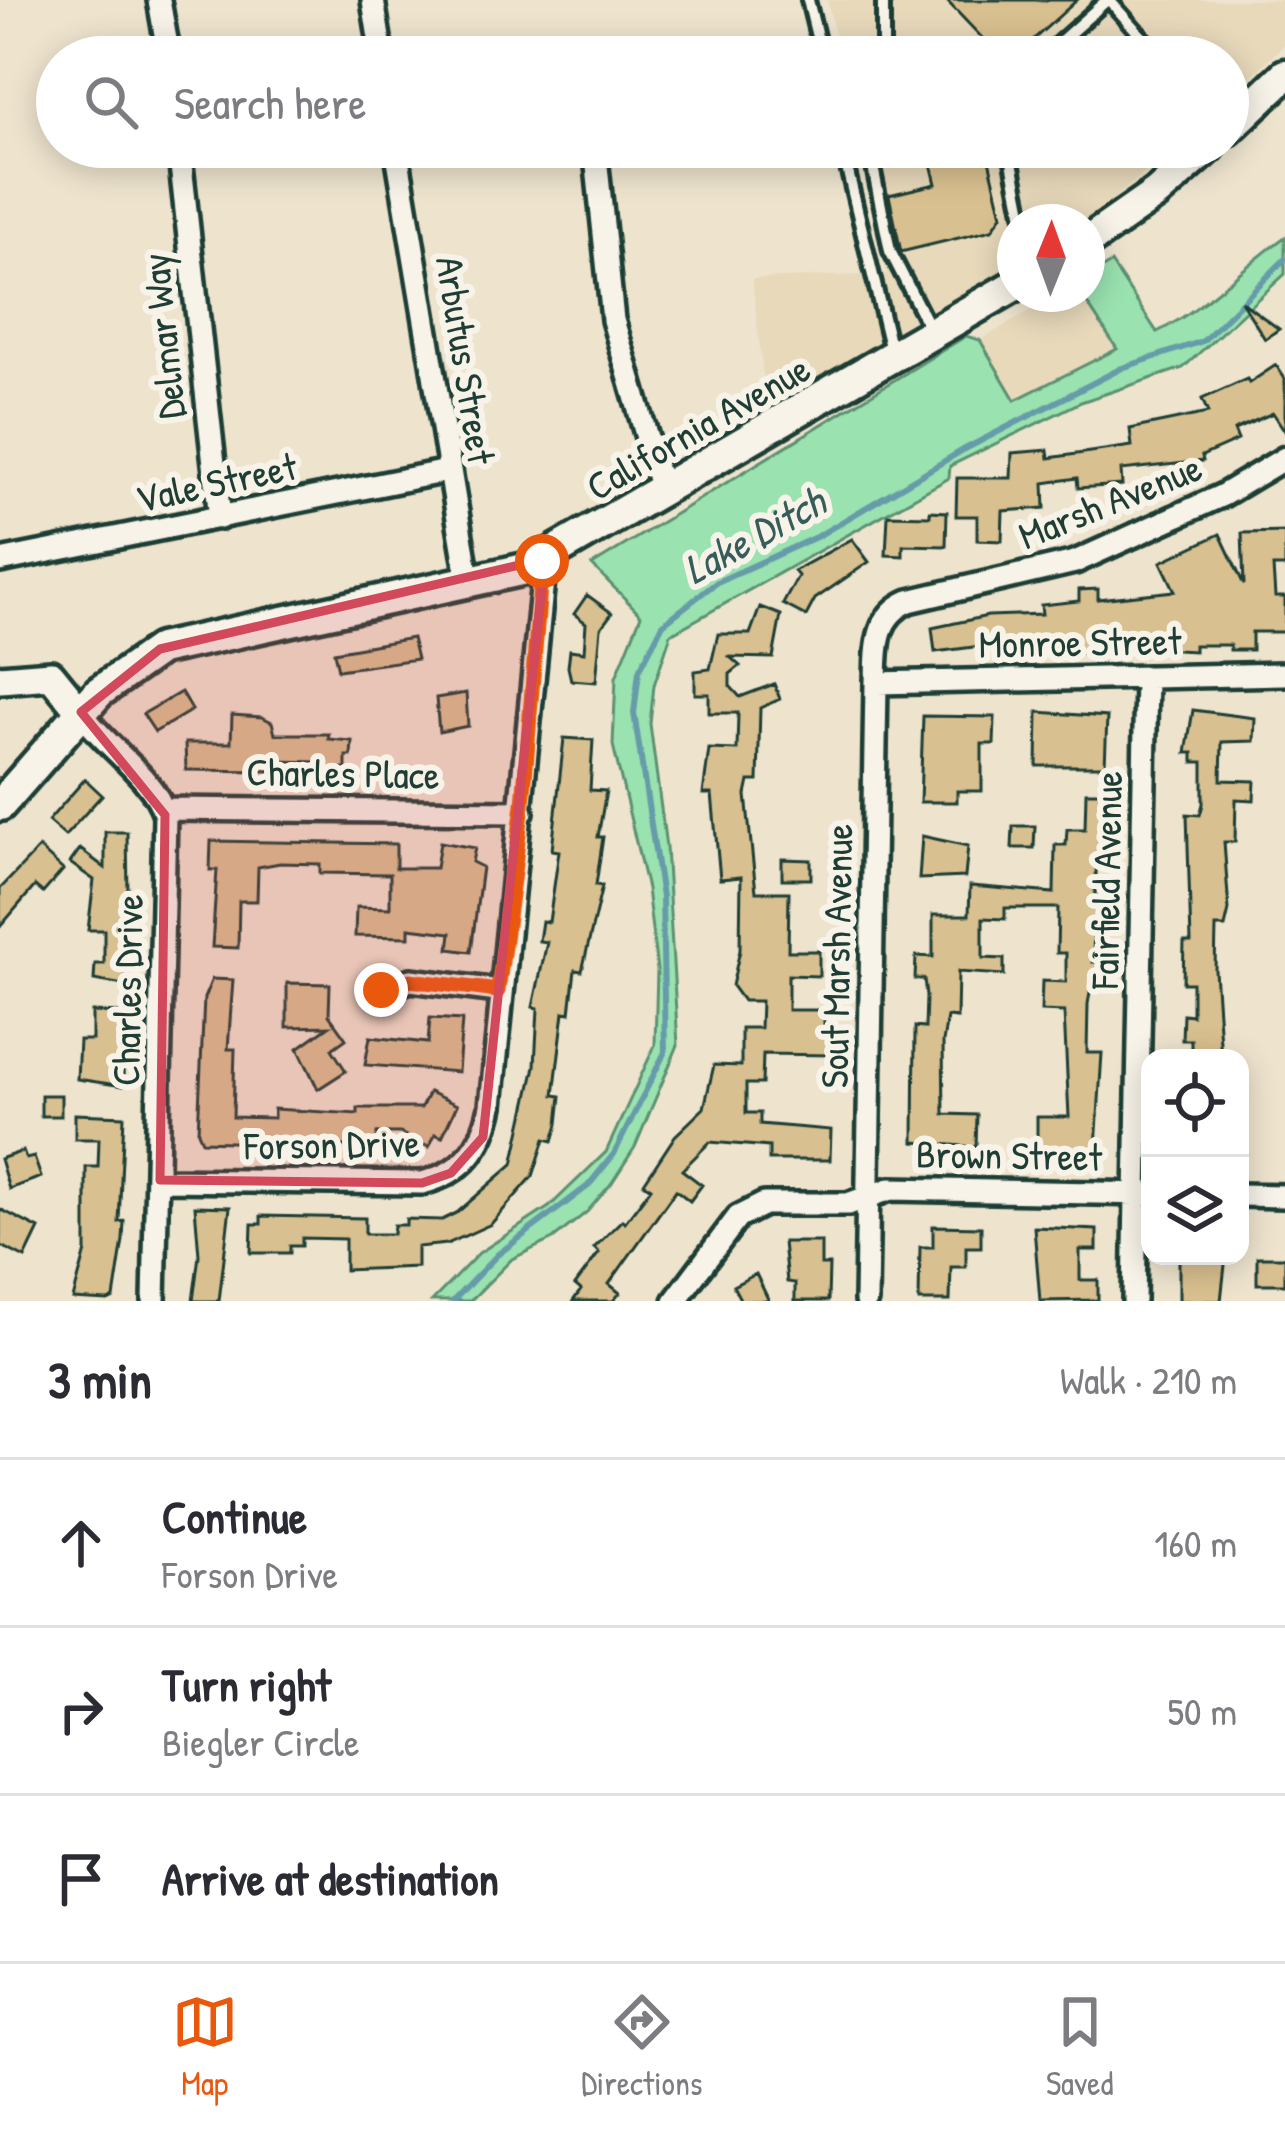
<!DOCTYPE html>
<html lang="en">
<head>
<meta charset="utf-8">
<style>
  body { margin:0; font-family:"Patrick Hand",sans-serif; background:#f2f2f3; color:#2b2b33 }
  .controls { position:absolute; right:36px; bottom:36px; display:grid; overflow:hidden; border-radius:24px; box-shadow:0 6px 30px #0003 }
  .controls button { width:108px; height:108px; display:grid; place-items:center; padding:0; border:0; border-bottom:3px solid #e1e1e2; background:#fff; color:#2b2b33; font:60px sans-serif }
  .compass { position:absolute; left:997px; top:204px; width:108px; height:108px; border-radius:50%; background:#fff; box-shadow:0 6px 30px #0003; rotate:1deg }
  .stop { position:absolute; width:36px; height:36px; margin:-27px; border:9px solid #ea580c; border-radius:50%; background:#fff }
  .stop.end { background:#ea580c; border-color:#fff; box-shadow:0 3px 12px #0008 }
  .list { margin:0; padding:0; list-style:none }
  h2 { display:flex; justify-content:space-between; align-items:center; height:156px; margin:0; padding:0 48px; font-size:51px }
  h2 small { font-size:39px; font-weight:400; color:#7c7c81 }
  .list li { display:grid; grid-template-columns:78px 1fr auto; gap:36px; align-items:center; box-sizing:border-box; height:168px; padding:0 48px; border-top:3px solid #e1e1e2 }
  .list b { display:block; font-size:45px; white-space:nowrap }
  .list p { margin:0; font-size:39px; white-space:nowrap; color:#7c7c81 }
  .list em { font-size:39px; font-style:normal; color:#7c7c81 }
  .icon { flex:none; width:66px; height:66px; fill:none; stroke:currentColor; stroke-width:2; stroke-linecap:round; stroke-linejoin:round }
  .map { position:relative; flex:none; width:1285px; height:1301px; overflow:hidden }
  .search { position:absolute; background:#fff; box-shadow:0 6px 30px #0003; left:36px; right:36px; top:36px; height:132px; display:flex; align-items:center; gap:30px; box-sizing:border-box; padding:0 42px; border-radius:66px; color:#7c7c81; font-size:45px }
  .sheet { height:660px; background:#fff }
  nav { display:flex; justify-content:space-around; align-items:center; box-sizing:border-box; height:168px; border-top:3px solid #e1e1e2; background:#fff; font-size:33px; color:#7c7c81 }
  nav a { display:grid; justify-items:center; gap:6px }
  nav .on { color:#ea580c }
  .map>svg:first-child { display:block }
  .built { fill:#e8d9bb }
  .green { fill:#9ae2b0; stroke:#5c9072; stroke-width:3 }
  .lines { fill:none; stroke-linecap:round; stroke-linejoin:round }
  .stream { stroke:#669ca9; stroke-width:6 }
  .building { fill:#d9c090; stroke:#1f3d34; stroke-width:3 }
  .service-casing { stroke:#1f3d34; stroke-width:20 }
  .minor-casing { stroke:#1f3d34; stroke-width:30 }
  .tertiary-casing { stroke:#1f3d34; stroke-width:36 }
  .secondary-casing { stroke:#1f3d34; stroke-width:39 }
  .service { stroke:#f7f3e8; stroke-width:10 }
  .minor { stroke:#f7f3e8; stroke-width:21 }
  .tertiary { stroke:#f7f3e8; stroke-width:27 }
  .secondary { stroke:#f7f3e8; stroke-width:30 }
  .route { stroke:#ea580c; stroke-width:15 }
  .marked { fill:#d1495b; fill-opacity:0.2; stroke:#d1495b; stroke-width:9; stroke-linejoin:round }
  .labels { text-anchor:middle; stroke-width:12; stroke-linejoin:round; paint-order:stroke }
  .street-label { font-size:39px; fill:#1f3d34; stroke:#f7f3e8 }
  .water-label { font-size:42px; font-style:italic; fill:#375d5b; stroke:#f7f3e8 }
</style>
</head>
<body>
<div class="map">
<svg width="1285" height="1301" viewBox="0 0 1285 1301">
  <rect width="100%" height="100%" fill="#eee4ce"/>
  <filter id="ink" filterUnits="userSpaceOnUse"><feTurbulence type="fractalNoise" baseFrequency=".00833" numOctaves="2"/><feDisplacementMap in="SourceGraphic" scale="24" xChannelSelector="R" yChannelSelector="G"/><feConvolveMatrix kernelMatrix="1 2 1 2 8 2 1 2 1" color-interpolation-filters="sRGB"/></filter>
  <g filter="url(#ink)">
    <path class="built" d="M827,0H1285V44L1228,98V57H840Z
      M859,147H1177L1084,222H1015V264L767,411L752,279L887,274Z
      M1059,294H1081L1117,348L1015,400L980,340Z"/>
    <path class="green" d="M1285,237V274L1183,368L1081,402L950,466L949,478L671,634L654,685L650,724L666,847L678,1045L635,1147L611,1184L587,1212L553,1239L512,1259L470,1301H432L479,1253L549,1207L606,1152L655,1045L657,970L647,889L613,745L616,677L641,615L592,565L966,336L980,340L1015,400L1117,349L1081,294H1087V277L1111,263L1157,332C1199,312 1244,266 1285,237Z"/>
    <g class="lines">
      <path class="stream" d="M453,1301L497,1255L588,1186L614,1154L665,1052L662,897L634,713L639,671L663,624L717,582L818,536L963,450L1122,368L1203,341L1285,259"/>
    </g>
    <path class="building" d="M946,0H1077L1014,57H947L946,51L986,42Z
      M927,147H986L1002,215L992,230L901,252L889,195L936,184Z
      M1241,301L1279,329L1265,339Z
      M1276,365L1285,379V431L1273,413L1234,430L1238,440L1202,456L1203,461L1121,470L1122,485L1078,488L1077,478L1044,483L1045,508L1003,511L1002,541L977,540V516H956L957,478H1011L1012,453L1048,450L1049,458L1132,446L1130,429L1208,413L1202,399L1247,379L1249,383Z
      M930,511L947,512L946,546L903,545V556L886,555L888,515L930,516Z
      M1285,532V567H1273L1275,597H1285V632H1252V650H1230V645H1194V651L1140,648L1141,632L1105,634L1106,652L1080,653L1079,649L1014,656L1012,642L935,652L932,628L988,616L1042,614L1041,605L1079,601V590L1098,589V599L1175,591L1161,562L1220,534L1244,585L1242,533Z
      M852,539L869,562L815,599L806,616L783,604L798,576L794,571Z
      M587,595L612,613L601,628L596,682L571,680L568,667L570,650L584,652L586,623L574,614Z
      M760,607L781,615L773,658L730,657L740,666L730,674V686L740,697L774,684L780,699L760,708L758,781H749L746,795L756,892H789L788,951H819V976L788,975V1010H824V1030H833V1055L763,1054L762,1084H746V1113H760V1124L831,1130L830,1160H769V1147L710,1142L682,1170L702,1185L690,1201L676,1190L609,1284L620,1293L613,1301H573L581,1290L575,1285L599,1253L594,1248L622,1220L625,1222L651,1188L644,1183L675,1136L704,1108L714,1065L741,1066V1028H760L761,1001H743L732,986L740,950L741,877L720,879L712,794H703L709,749L737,750L738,713H709V694H695V671L710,669L718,634H750Z
      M412,638L417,659L338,670L334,652Z
      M181,692L192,710L155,732L143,714Z
      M466,693L468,726L439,732L436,698Z
      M1193,710L1255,718L1254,741L1222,742L1221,780L1255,781L1254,800L1236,799L1235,842H1224L1229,910L1225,927H1216L1215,970L1221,1058H1191V1040H1182L1183,1014L1192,1015V983H1183L1184,942H1191L1187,814L1200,815L1203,804V762H1193V753H1186Z
      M1038,712L1107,717L1105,766H1037Z
      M232,715L262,717L272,722L275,734H329L328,739L352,741L351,756H346V769H323L324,762L274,761V771L186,770L185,743H231Z
      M923,716L995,717L994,744H982V791H957V802H920Z
      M564,738L593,740L590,790L606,791L598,837H603L596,885L602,886L582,971L575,970L570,1013L564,1012L554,1095L561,1096L558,1124L553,1141L545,1139L533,1176L491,1224L447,1244L417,1247V1267L345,1270V1239L302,1238V1246H290V1253H251L252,1224H261V1216L365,1218V1234H393L394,1225H406V1219L442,1220L458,1212L513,1164L535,1066L538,1008L533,1007L547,942L539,941L542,921L549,922L559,851L552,850Z
      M85,779L102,795L65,836L48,821Z
      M1086,792H1105L1106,800L1105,852H1097L1095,896H1104V919H1094L1093,962H1103V982H1092L1088,1004L1087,1053H1102L1096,1148H1037V1117H1069L1064,1012L1041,1011L1042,981L1066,982V953H1057L1058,908H1005V919L983,918V958L1004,959V975L958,972L957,1018L947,1017L943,1042L944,1114L977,1115L976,1147L914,1142L915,1027L925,1028L926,996L924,979H915L916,956L933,957V915H969L970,886L1054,893L1055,845H1066L1067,829H1085Z
      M1013,826H1035L1034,848H1012Z
      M105,832H127L129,956L124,985L94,980L95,964H104V930H88L94,880L70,863L80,849L105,868Z
      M922,836L968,846L965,877L919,879Z
      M211,841L396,844V868H436L440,842L475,848L472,862L482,867L471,952L449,949L451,933L409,928V937L355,936L356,907L390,908V874L320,873V864L280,863L258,867L257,901H239L238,948L212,947L217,870H210Z
      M39,848L63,870L43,893L35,886L0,927V889Z
      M782,859L811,860V879H782Z
      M212,979L233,980L228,1049H235L233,1117L274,1118V1109L358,1114V1108H421L429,1092L457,1105L442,1137L435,1134L429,1147L400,1133H377V1147L202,1141L198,1132L204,998Z
      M287,983L330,984L329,1015L346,1039L332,1049L346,1071L318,1089L298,1048L329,1026L287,1027Z
      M92,1012L124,1013L123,1086L77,1079L79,1040H92Z
      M430,1018L462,1020L458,1072L365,1065L370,1037L428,1043Z
      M41,1095H61V1116H41Z
      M75,1114L124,1116L119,1222L124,1221L123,1240L114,1298L108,1301L73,1299L86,1251V1167H98L99,1139H75Z
      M23,1151L26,1159L34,1157L41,1177L9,1189L0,1159Z
      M195,1206L230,1207L219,1301H193L199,1255Z
      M0,1209L39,1229L25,1258L0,1245Z
      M933,1226L981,1227V1247H966V1267H951L950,1301H919L920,1247H933Z
      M1034,1227L1097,1230V1250H1080V1280H1098V1300L1040,1301Z
      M783,1242H821V1265H829L828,1301H795V1283L787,1282Z
      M1179,1256H1226L1221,1301H1179Z
      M1257,1257H1285V1284H1257Z
      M756,1274L769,1301H741L733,1286Z"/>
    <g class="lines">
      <defs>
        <path id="service" d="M808,0L822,57
          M1109,0L1160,57
          M877,57L883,47V0
          M1043,57L1107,0
          M842,147L892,355
          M869,147L890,251L931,331
          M1009,147L1024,222"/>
        <path id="minor" d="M159,0L169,57
          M373,0L382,57
          M179,147L220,518
          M396,147L469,584
          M595,147L613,320L663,493
          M0,561L447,471
          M876,683L1285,674
          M81,712C104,746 154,777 165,815L154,1301
          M164,809L522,812
          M381,990L411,980L498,991
          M160,1180L422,1183C463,1173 483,1147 491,1106L545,559
          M1240,1195L1285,1196
          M675,1301L738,1217L764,1204H848L890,1189L1149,1194
          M866,1301L876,683C877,650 874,616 909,601L1075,562L1223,495L1285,458
          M1134,1301L1146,677"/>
        <path id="tertiary" d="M0,679L51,675L81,712"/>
        <path id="secondary" d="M1228,129L1285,75
          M1087,242L1157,193L1209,147
          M0,805L99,692L160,649L525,569L1015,285"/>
      </defs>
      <use href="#service" class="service-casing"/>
      <use href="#minor" class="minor-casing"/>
      <use href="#tertiary" class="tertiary-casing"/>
      <use href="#secondary" class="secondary-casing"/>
      <use href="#service" class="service"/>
      <use href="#minor" class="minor"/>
      <use href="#tertiary" class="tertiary"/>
      <use href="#secondary" class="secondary"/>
    </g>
  </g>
  <g class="lines" filter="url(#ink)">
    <path class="route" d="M381,990L410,980L498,991L523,805L542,561"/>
  </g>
  <path class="marked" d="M545,559L483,1137L451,1173L422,1183L160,1180L165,815L81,712L160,649Z"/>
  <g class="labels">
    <g class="street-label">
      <text transform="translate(163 336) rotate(-96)" y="14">Delmar Way</text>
      <text transform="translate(466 360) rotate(81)" y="14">Arbutus Street</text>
      <text transform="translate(698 427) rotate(-30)" y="14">California Avenue</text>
      <text transform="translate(216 482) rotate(-12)" y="14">Vale Street</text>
      <text transform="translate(1110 501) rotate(-22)" y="14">Marsh Avenue</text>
      <text transform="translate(1080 642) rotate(-1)" y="14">Monroe Street</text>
      <text transform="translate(343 773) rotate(1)" y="14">Charles Place</text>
      <text transform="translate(1106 880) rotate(-89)" y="14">Fairfield Avenue</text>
      <text transform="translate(836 956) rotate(-89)" y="14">Sout Marsh Avenue</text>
      <text transform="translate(127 990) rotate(-89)" y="14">Charles Drive</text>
      <text transform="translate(332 1144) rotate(-1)" y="14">Forson Drive</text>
      <text transform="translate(1009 1155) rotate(1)" y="14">Brown Street</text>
    </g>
    <g class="water-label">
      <text transform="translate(754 535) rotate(-29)" y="15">Lake Ditch</text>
    </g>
  </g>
</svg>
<div class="controls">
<button><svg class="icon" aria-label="locate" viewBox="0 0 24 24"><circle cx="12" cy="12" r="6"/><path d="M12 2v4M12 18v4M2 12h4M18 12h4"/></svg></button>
<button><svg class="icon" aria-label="layers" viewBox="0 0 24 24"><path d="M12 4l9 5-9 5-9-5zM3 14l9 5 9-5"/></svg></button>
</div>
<svg class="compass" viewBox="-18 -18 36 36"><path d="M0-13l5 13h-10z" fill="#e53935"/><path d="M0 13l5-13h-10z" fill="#7c7c81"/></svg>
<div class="stop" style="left:542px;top:561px"></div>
<div class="stop end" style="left:381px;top:990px"></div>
<div class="search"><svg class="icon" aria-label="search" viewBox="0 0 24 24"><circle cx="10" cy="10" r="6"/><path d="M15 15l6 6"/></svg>Search here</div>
</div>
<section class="sheet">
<h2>3 min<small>Walk · 210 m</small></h2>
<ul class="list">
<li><svg class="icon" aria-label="ahead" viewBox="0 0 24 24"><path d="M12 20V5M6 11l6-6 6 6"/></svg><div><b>Continue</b><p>Forson Drive</p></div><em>160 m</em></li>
<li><svg class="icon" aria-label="right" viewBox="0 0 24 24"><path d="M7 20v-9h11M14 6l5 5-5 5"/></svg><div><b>Turn right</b><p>Biegler Circle</p></div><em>50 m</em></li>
<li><svg class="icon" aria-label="arrive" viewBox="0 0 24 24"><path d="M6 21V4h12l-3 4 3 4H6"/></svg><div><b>Arrive at destination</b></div></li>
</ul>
</section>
<nav>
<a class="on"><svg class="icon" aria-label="map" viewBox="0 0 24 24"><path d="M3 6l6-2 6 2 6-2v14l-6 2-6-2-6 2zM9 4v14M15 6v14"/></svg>Map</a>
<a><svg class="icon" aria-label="directions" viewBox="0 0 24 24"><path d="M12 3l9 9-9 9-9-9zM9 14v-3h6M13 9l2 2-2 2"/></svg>Directions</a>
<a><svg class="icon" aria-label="saved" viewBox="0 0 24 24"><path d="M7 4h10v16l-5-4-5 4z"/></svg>Saved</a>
</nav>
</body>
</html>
